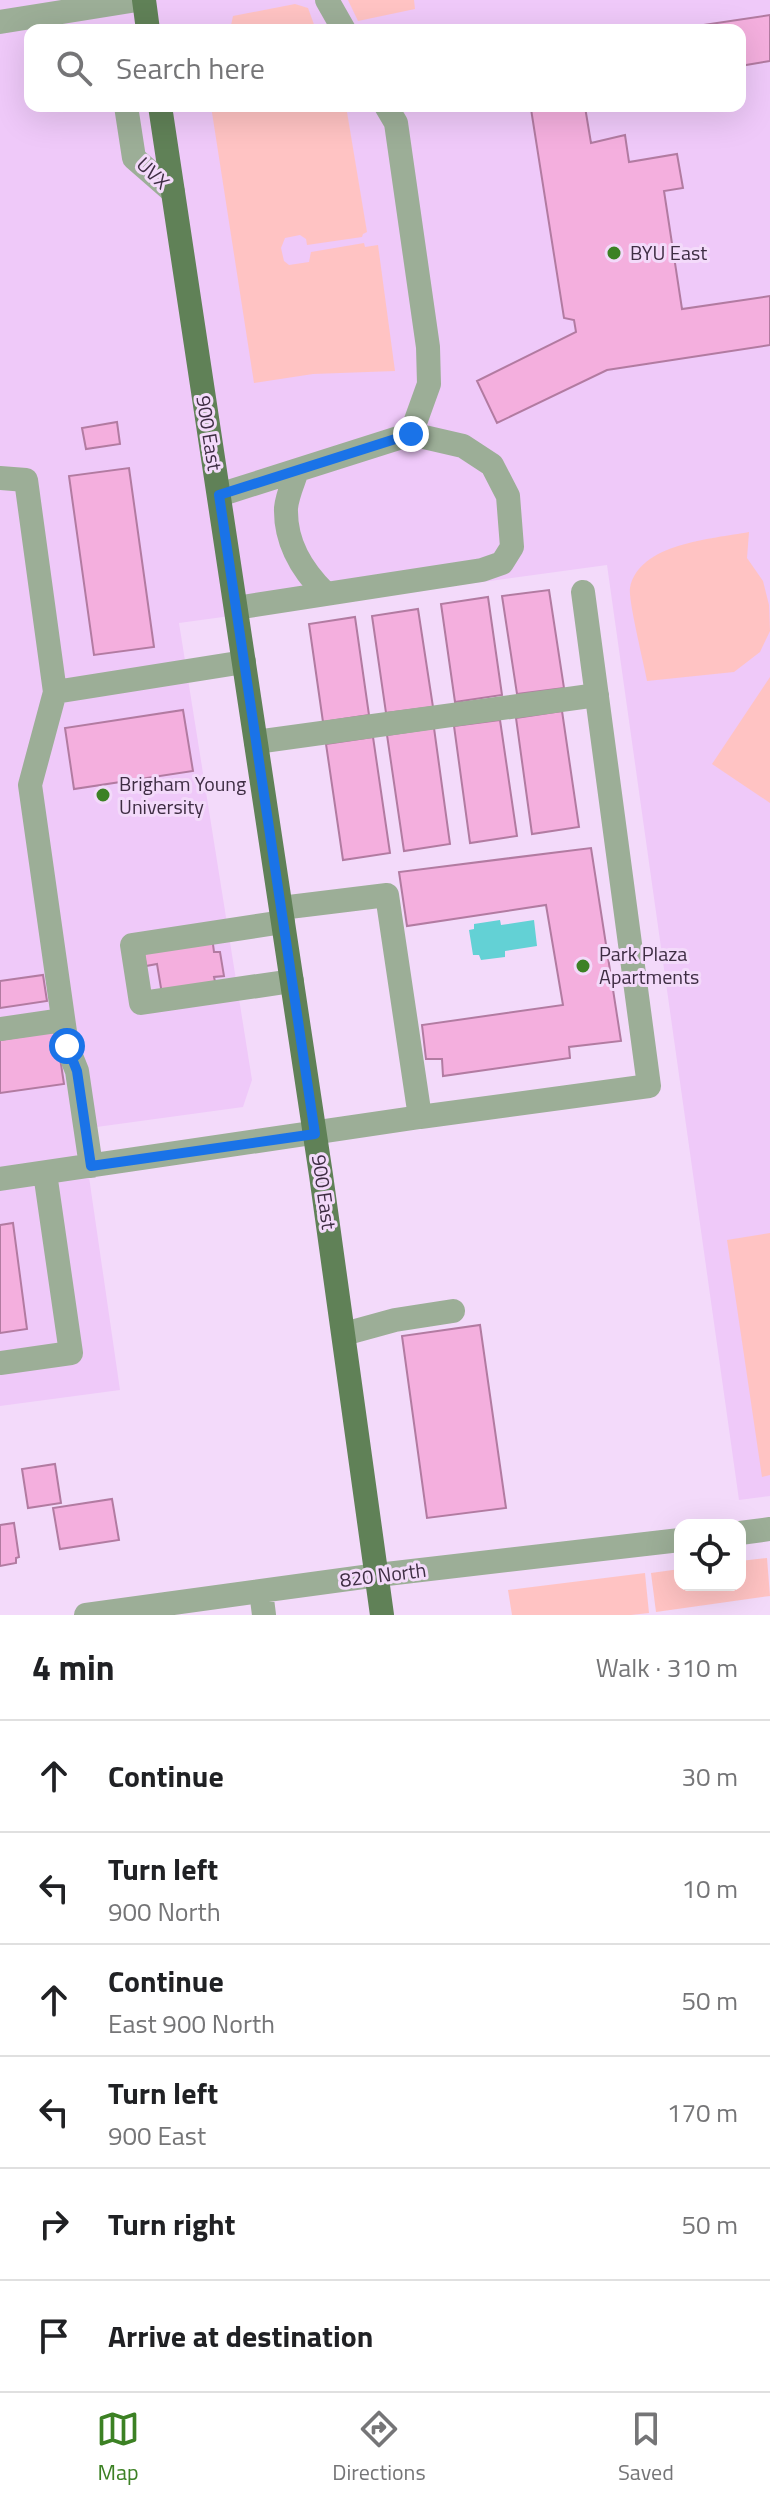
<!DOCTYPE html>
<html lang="en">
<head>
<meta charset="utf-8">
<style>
  body { margin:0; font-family:"Titillium Web",sans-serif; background:#f6f6f6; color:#202124 }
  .controls { position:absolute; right:24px; bottom:24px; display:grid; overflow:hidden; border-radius:16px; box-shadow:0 8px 32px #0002 }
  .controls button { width:72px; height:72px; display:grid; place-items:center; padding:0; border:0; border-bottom:2px solid #e0e0e0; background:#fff; color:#202124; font:40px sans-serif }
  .stop { position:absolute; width:24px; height:24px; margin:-18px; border:6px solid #1a73e8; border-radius:50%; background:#fff }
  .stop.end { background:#1a73e8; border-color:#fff; box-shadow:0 2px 8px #0008 }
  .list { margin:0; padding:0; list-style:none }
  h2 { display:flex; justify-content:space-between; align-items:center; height:104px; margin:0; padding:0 32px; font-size:34px }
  h2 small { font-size:26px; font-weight:400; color:#757577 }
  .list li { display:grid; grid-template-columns:52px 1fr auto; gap:24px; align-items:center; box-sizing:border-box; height:112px; padding:0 32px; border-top:2px solid #e0e0e0 }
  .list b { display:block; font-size:30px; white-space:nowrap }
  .list p { margin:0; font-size:26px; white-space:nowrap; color:#757577 }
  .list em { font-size:26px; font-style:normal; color:#757577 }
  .icon { flex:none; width:44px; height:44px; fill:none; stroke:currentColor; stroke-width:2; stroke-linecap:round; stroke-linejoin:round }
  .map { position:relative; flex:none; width:770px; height:1615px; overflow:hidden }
  .search { position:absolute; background:#fff; box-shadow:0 8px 32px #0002; left:24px; right:24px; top:24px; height:88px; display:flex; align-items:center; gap:20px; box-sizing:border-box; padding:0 28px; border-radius:16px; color:#757577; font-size:30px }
  .sheet { height:776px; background:#fff }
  nav { display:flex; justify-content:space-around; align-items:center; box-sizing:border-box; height:112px; border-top:2px solid #e0e0e0; background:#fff; font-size:22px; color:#757577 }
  nav a { display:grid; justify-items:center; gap:4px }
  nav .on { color:#3c8124 }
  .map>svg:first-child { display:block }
  .built { fill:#efc9f9; fill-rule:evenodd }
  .green { fill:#ffc3c3 }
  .water { fill:#63d1d5 }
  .building { fill:#f4afde; stroke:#b27ba1; stroke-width:2 }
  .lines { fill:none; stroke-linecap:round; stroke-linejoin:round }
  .minor { stroke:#9cae97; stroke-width:24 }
  .major { stroke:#608157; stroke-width:24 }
  .route { stroke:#1a73e8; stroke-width:10 }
  .poi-dot { fill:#3c8124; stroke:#f3dafa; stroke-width:3 }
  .labels { text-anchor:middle; stroke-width:6; stroke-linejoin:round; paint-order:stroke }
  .street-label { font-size:20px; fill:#3e2d43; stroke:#f3dafa }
  .poi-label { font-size:20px; fill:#3e2d43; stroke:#f3dafa; text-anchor:start }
</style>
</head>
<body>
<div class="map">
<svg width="770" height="1615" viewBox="0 0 770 1615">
  <rect width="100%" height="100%" fill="#f3dafa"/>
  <path class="built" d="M0,0H770V1496L739,1500L607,565L179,623L252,1080L243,1107L82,1129L120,1390L0,1406ZM30,30H740V106H30Z"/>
  <path class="green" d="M348,0H414L415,9L358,21Z
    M295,4L308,8L316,30H230L233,16Z
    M211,106H346L367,232L363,234L362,237L307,245L306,239L300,235L285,238L281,248L284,261L289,265L309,262L311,252L364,243L365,247L378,245L395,371L313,374L254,383Z
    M749,532L747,558L763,581L769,605L770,631L760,652L734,672L647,681C644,664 628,600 630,588C639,543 712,539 749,532Z
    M770,677V803L712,764Z
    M770,1233V1475L762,1477L727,1240Z
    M767,1558L770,1596L656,1612L651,1573L680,1569V1585H740V1561Z
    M645,1573L649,1613L631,1615H512L508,1590Z"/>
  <path class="water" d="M500,920L501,925L534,920L537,946L505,951V957L481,960L479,955H473L469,930L474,929V924Z"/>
  <path class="building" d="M770,15V61L740,66V30H670Z
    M536,106H590L585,107L591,143L625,135L629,162L677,154L683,188L664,191L682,309L770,296V345L607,370L497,423L477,381L576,332L574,320L564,318L531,109Z
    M117,422L120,444L86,449L82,428Z
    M129,468L154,647L94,655L69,476Z
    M549,590L564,688L517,694L502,596Z
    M488,597L502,695L455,702L441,604Z
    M418,609L433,707L386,713L372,616Z
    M355,617L369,715L323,722L309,624Z
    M183,710L193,771L74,789L65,728Z
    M562,711L579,827L532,834L516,718Z
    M500,720L517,836L470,843L454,726Z
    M434,728L450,844L404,851L387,735Z
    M373,737L390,853L343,860L326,744Z
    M591,848L621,1041L569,1047L570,1058L443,1076L442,1059H426L422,1025L563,1005L546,905L407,926L399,872Z
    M212,937L214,952H220L224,976L214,977L216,986L162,994L157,964L146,966L143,948Z
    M43,975L47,1001L0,1008V981Z
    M56,1031L64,1084L0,1093V1040Z
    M13,1223L27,1329L0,1333V1225Z
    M480,1325L506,1508L427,1518L402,1336Z
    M55,1464L61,1503L28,1508L22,1469Z
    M112,1499L119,1540L60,1549L53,1508Z
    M14,1523L19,1557L16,1558V1563L0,1566V1525Z"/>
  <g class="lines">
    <path class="minor" d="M327,0L344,30
      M0,22L137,0
      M126,106L134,158L173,192
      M386,106L396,123L428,347L429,384L411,434
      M297,471C293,483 287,496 286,508C285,543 302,570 325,593
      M0,478L26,480L55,692L30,785L67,1046L77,1071L91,1166
      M219,495L411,434L463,446L492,465L508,496L512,547L502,563L482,570L236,608
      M55,692L244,662
      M256,742L597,695
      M283,922L132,945L141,1003L292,981
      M0,1029L63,1020
      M420,1117L649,1086L583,592
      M0,1179L420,1117L387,895L281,908
      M344,1334L395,1320L453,1311
      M0,1363L71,1353L45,1173
      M740,1533L770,1529
      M261,1591L264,1615
      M86,1615L378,1575L680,1540"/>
    <path class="major" d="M144,0L148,30
      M160,106L321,1175L382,1615"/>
  </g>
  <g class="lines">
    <path class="route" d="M67,1046L77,1071L91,1166L315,1134L219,495L411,434"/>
  </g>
  <g class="poi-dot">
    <circle cx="614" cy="253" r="8"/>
    <circle cx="103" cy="795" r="8"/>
    <circle cx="583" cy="966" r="8"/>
  </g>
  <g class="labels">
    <g class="street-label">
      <text transform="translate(153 173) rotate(44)" y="7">UVX</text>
      <text transform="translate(209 433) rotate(81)" y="7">900 East</text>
      <text transform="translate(324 1192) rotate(82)" y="7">900 East</text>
      <text transform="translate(383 1575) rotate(-7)" y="7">820 North</text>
    </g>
    <g class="poi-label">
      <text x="630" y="260">BYU East</text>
      <text x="119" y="791">Brigham Young<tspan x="119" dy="23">University</tspan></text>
      <text x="599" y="961">Park Plaza<tspan x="599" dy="23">Apartments</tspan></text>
    </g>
  </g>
</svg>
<div class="controls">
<button><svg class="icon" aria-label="locate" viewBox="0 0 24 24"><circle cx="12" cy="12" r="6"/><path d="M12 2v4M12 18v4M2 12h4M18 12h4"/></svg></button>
</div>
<div class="stop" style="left:67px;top:1046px"></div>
<div class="stop end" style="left:411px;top:434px"></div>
<div class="search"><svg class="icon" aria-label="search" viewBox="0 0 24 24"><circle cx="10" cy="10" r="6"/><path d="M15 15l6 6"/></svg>Search here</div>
</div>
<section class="sheet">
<h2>4 min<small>Walk · 310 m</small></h2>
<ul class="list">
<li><svg class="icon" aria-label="ahead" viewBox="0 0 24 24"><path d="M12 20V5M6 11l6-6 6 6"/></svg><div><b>Continue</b></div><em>30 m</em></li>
<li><svg class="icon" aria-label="left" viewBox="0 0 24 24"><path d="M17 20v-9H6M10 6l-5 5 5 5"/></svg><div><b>Turn left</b><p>900 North</p></div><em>10 m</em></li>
<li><svg class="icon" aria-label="ahead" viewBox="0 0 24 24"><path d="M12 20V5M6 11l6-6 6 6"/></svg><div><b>Continue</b><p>East 900 North</p></div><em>50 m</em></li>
<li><svg class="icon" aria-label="left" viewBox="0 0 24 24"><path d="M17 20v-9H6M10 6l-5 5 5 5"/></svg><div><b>Turn left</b><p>900 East</p></div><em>170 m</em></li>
<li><svg class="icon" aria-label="right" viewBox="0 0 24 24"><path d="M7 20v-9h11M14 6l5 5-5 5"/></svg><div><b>Turn right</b></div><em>50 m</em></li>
<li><svg class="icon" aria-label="arrive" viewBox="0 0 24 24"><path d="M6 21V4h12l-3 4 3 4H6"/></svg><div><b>Arrive at destination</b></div></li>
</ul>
</section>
<nav>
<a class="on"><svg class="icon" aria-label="map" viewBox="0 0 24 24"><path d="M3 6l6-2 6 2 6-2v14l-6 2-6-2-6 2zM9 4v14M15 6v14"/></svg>Map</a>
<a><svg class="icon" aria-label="directions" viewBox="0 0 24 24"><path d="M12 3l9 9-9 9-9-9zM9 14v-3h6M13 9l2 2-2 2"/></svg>Directions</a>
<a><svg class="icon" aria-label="saved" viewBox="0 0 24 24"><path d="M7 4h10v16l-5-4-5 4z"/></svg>Saved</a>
</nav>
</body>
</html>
